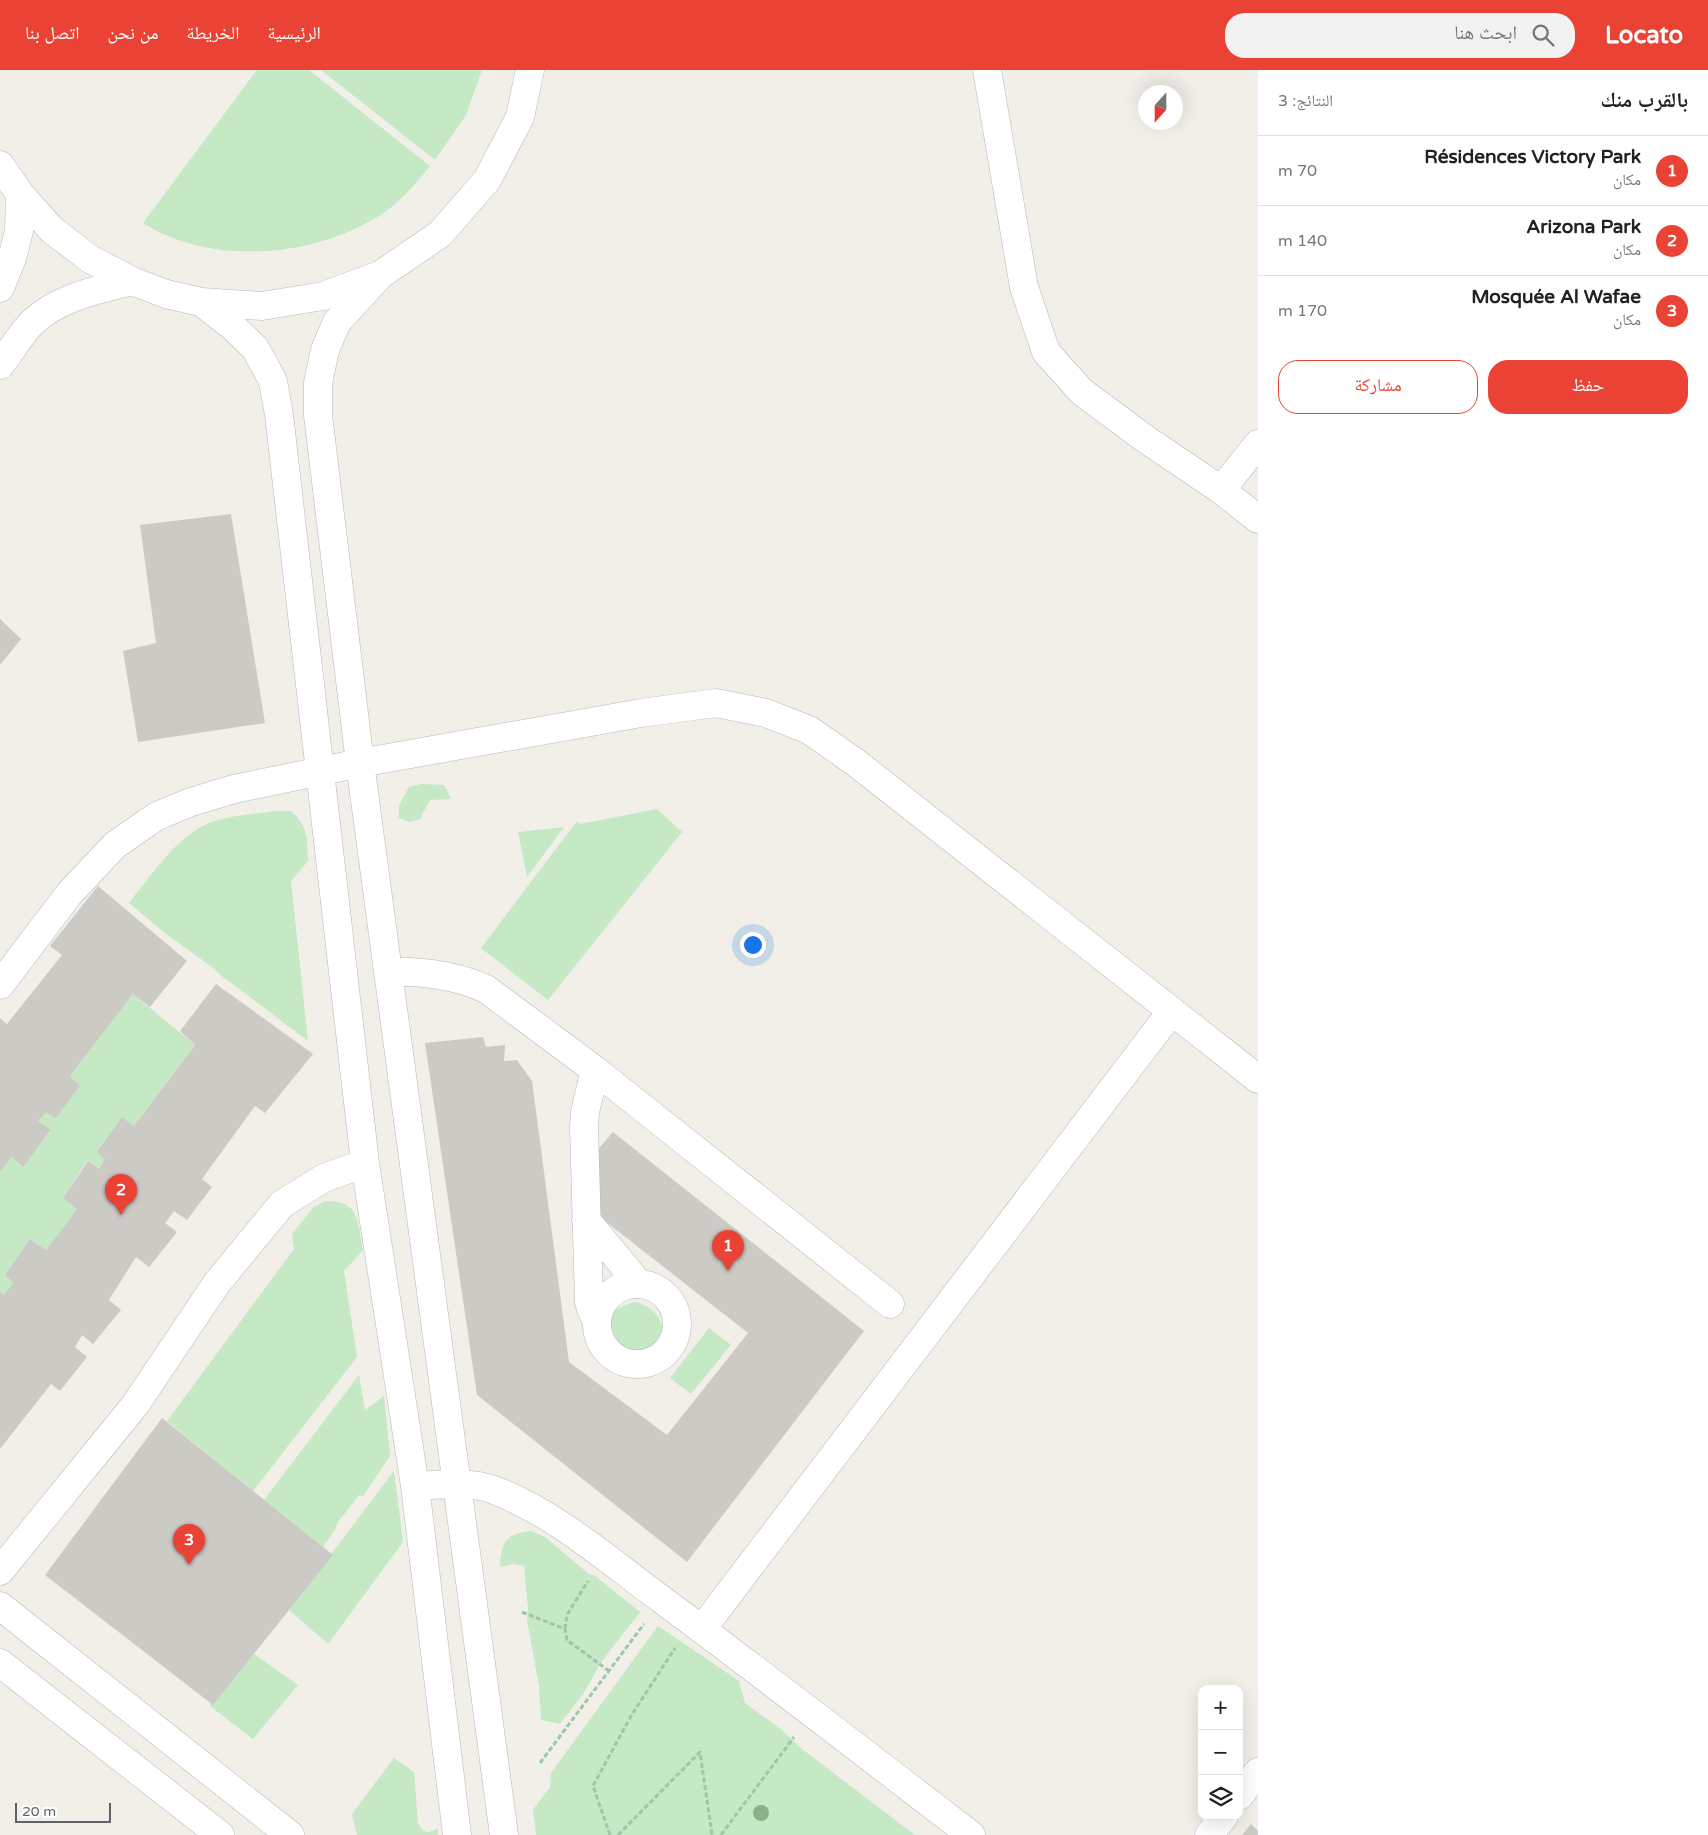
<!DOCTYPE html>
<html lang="ar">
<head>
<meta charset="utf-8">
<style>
  body { margin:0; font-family:"Varela Round","Noto Naskh Arabic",sans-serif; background:#f2f2f2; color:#222; direction:rtl }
  .controls { position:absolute; right:15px; bottom:15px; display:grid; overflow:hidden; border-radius:10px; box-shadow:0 5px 20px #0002 }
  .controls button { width:45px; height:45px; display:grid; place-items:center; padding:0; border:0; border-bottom:1px solid #e0e0e0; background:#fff; color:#222; font:25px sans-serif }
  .compass { position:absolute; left:1138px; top:15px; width:45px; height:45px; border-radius:50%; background:#fff; box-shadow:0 5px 20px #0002; rotate:201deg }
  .scale { position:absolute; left:15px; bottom:12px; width:96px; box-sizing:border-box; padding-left:5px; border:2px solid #5f6368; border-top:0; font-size:14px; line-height:18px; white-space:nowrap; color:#5f6368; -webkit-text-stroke:4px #fff; paint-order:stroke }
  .you { position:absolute; left:752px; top:874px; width:18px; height:18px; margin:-12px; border:4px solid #fff; border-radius:50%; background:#1a73e8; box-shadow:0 0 0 8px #1a73e833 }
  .badge { display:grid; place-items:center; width:32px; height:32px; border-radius:50%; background:#ea4335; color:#fff; font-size:16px; font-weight:700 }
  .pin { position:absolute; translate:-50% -41px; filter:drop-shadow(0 1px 2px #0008) }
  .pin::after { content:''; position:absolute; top:26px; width:18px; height:15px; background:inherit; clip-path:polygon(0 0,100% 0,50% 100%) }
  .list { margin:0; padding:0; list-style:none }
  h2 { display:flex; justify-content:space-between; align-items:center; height:65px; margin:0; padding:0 20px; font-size:21px }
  h2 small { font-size:16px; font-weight:400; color:#767676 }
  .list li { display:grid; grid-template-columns:32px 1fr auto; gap:15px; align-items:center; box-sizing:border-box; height:70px; padding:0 20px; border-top:1px solid #e0e0e0 }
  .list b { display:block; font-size:19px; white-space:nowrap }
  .list p { margin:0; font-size:16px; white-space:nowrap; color:#767676 }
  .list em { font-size:16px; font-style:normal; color:#767676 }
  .actions { display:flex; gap:10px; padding:15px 20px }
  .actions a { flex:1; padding:11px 0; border:1px solid #ea4335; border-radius:20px; text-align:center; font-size:18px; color:#ea4335 }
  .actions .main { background:#ea4335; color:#fff }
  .icon { flex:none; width:28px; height:28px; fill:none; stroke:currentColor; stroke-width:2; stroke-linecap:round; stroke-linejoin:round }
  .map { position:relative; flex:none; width:1258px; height:1765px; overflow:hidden; direction:ltr }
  header { display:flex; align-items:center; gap:30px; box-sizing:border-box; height:70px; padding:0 25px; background:#ea4335; color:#fff }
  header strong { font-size:24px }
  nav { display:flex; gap:28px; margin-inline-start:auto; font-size:18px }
  .search { width:350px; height:45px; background:#f2f2f2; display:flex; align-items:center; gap:12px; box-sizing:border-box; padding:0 18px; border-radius:20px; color:#767676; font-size:19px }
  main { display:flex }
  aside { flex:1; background:#fff }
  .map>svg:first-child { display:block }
  .green { fill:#c5e8c5 }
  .building { fill:#cccac5 }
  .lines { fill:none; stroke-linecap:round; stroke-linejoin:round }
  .minor-casing { stroke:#b5b8bc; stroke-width:29 }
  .secondary-casing { stroke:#b6babf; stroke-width:29 }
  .path { stroke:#9cc7a9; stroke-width:3; stroke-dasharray:5 2.5; stroke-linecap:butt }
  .minor { stroke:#fff; stroke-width:28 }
  .secondary { stroke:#fff; stroke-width:28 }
  .tree { fill:#89b387 }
</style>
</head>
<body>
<header>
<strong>Locato</strong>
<div class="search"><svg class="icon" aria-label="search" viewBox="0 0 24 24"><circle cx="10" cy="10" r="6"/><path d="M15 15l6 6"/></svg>ابحث هنا</div>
<nav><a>الرئيسية</a><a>الخريطة</a><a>من نحن</a><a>اتصل بنا</a></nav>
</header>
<main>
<aside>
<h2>بالقرب منك<small>النتائج: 3</small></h2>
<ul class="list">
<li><span class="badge">1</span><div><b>Résidences Victory Park</b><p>مكان</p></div><em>70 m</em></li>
<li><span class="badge">2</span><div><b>Arizona Park</b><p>مكان</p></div><em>140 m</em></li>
<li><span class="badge">3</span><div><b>Mosquée Al Wafae</b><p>مكان</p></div><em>170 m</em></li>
</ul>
<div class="actions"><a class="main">حفظ</a><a>مشاركة</a></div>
</aside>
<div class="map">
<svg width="1258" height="1765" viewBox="0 0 1258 1765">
  <rect width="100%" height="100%" fill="#f1efe8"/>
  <path class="green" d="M257,0H309L430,96C415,115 399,133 379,146C311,188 211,196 143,153Z
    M321,0H482L466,45L435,90Z
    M421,714L444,715L451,729L430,730L422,744L421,749L410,752L399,748V736L409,717Z
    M657,739L682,762L548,930L481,878L577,751L580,754Z
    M275,741H291C309,758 307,768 308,791L291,811L308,971L223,907L212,897L166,864L129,833C152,805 180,760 218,750C236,745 256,744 275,741Z
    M564,757L527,807L518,762Z
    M133,924L195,975L134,1056L122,1047L96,1081L105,1089L99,1099L87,1091L63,1128L77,1139L46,1180L30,1169L5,1205L13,1213L4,1225L0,1222V1102L12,1087L23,1096L51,1061L38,1051L46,1043L56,1048L80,1016L70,1006Z
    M325,1131C361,1131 357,1151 363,1180L344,1201L357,1287L253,1421L167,1351L294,1179L292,1164L313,1138Z
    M635,1232C655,1237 669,1253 659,1274C652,1291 630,1300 616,1284C614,1281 612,1276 611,1273C600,1251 613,1237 635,1232Z
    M709,1258L731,1275L691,1324L670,1308Z
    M359,1305L365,1340L384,1326L390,1386L363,1426L359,1425L337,1453L336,1458L323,1477L264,1430Z
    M394,1401L403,1472L328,1574L289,1540Z
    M531,1461L545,1467L589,1504L595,1506L640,1542L602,1591L583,1624L560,1654L541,1650L539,1616L527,1550L528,1538L524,1496L513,1494L500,1497C501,1472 505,1464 531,1461Z
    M658,1556L739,1611L745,1633L783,1661L802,1679L915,1765H536L533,1740L550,1717L551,1703Z
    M254,1584L298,1615L253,1669L210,1636Z
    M394,1688L414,1702L418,1753C423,1764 429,1764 438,1758V1765H357L352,1744Z"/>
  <path class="building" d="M231,444L265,653L138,672L123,581L156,573L140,455Z
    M0,549L21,569L0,595Z
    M98,816L187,891L150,937L133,924L70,1006L80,1016L56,1048L46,1043L38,1051L51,1060L23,1097L12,1087L0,1102V948L7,954L62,885L50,876Z
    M216,914L313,984L265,1043L255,1036L202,1109L212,1117L187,1150L174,1141L165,1153L177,1162L149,1197L136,1187L109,1230L121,1240L93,1274L82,1265L75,1277L87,1287L60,1321L51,1314L0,1379V1222L4,1225L13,1213L5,1205L30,1169L46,1180L77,1139L63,1128L88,1091L99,1099L105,1089L96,1082L122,1047L134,1056L195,975L180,961Z
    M483,967L486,977L505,975L504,991L517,990L532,1011L569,1292L667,1365L748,1263L591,1140L579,1101L613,1062L864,1261L687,1492L477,1325L425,973Z
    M162,1348L333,1485L213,1635L45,1505Z
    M1251,1754L1258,1761V1765H1242Z"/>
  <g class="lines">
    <defs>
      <path id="minor" d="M987,0L1024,217L1046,282L1082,322L1144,368L1221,420L1258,449
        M380,205L337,252L325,280L318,313V345L360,693L504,1765
        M201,232L232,256L255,278L273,311L279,345L365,1093L415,1416L457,1765
        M1221,420L1258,374
        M388,902C423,901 455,905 486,919L595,1000L890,1234
        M0,915L69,824L115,775L157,746L191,732L234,719L360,693L641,643L716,633L766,643L809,660L855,692L1258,1009
        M595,1000L585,1042L584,1057L589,1232L591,1239L597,1252
        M586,1150L639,1214
        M597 1254a40 40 0 1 1 80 0a40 40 0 1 1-80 0Z
        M415,1416C440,1415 471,1411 494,1420C555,1443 609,1491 661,1529C765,1606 868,1686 971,1765
        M0,1501L135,1335L217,1213L282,1134L324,1108L365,1093
        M0,1536L290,1765
        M702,1559L1171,942
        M0,1593L220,1765
        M1239,1726L1258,1702
        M1209,1765L1224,1746"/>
      <path id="secondary" d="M0,95L20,124L52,160L90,189L132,211L166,224L201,232L262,236L323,226L380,205L440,164L487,110L520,47L530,0
        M0,218L12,188L19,161L20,124
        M0,295C11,282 20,264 33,252C59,227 98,220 132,211"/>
    </defs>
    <use href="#minor" class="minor-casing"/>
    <use href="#secondary" class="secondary-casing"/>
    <path class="path" d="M522,1542L565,1559L567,1570L609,1601
      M565,1559L567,1545L588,1511
      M540,1693L644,1554
      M610,1765L593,1716L631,1646L675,1578
      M618,1765L700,1682L712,1765
      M721,1765L794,1667"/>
    <use href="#minor" class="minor"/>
    <use href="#secondary" class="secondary"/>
  </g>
  <circle class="tree" cx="761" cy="1743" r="8"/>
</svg>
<div class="controls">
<button>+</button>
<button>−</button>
<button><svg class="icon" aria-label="layers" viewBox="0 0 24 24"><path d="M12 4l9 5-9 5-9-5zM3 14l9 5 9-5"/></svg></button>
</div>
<svg class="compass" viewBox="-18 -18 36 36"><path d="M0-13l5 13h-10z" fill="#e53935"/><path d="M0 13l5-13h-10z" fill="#767676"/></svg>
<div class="scale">20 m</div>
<div class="you"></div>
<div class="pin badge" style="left:728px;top:1201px">1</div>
<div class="pin badge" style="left:121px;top:1145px">2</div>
<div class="pin badge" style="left:189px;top:1495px">3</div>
</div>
</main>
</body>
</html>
